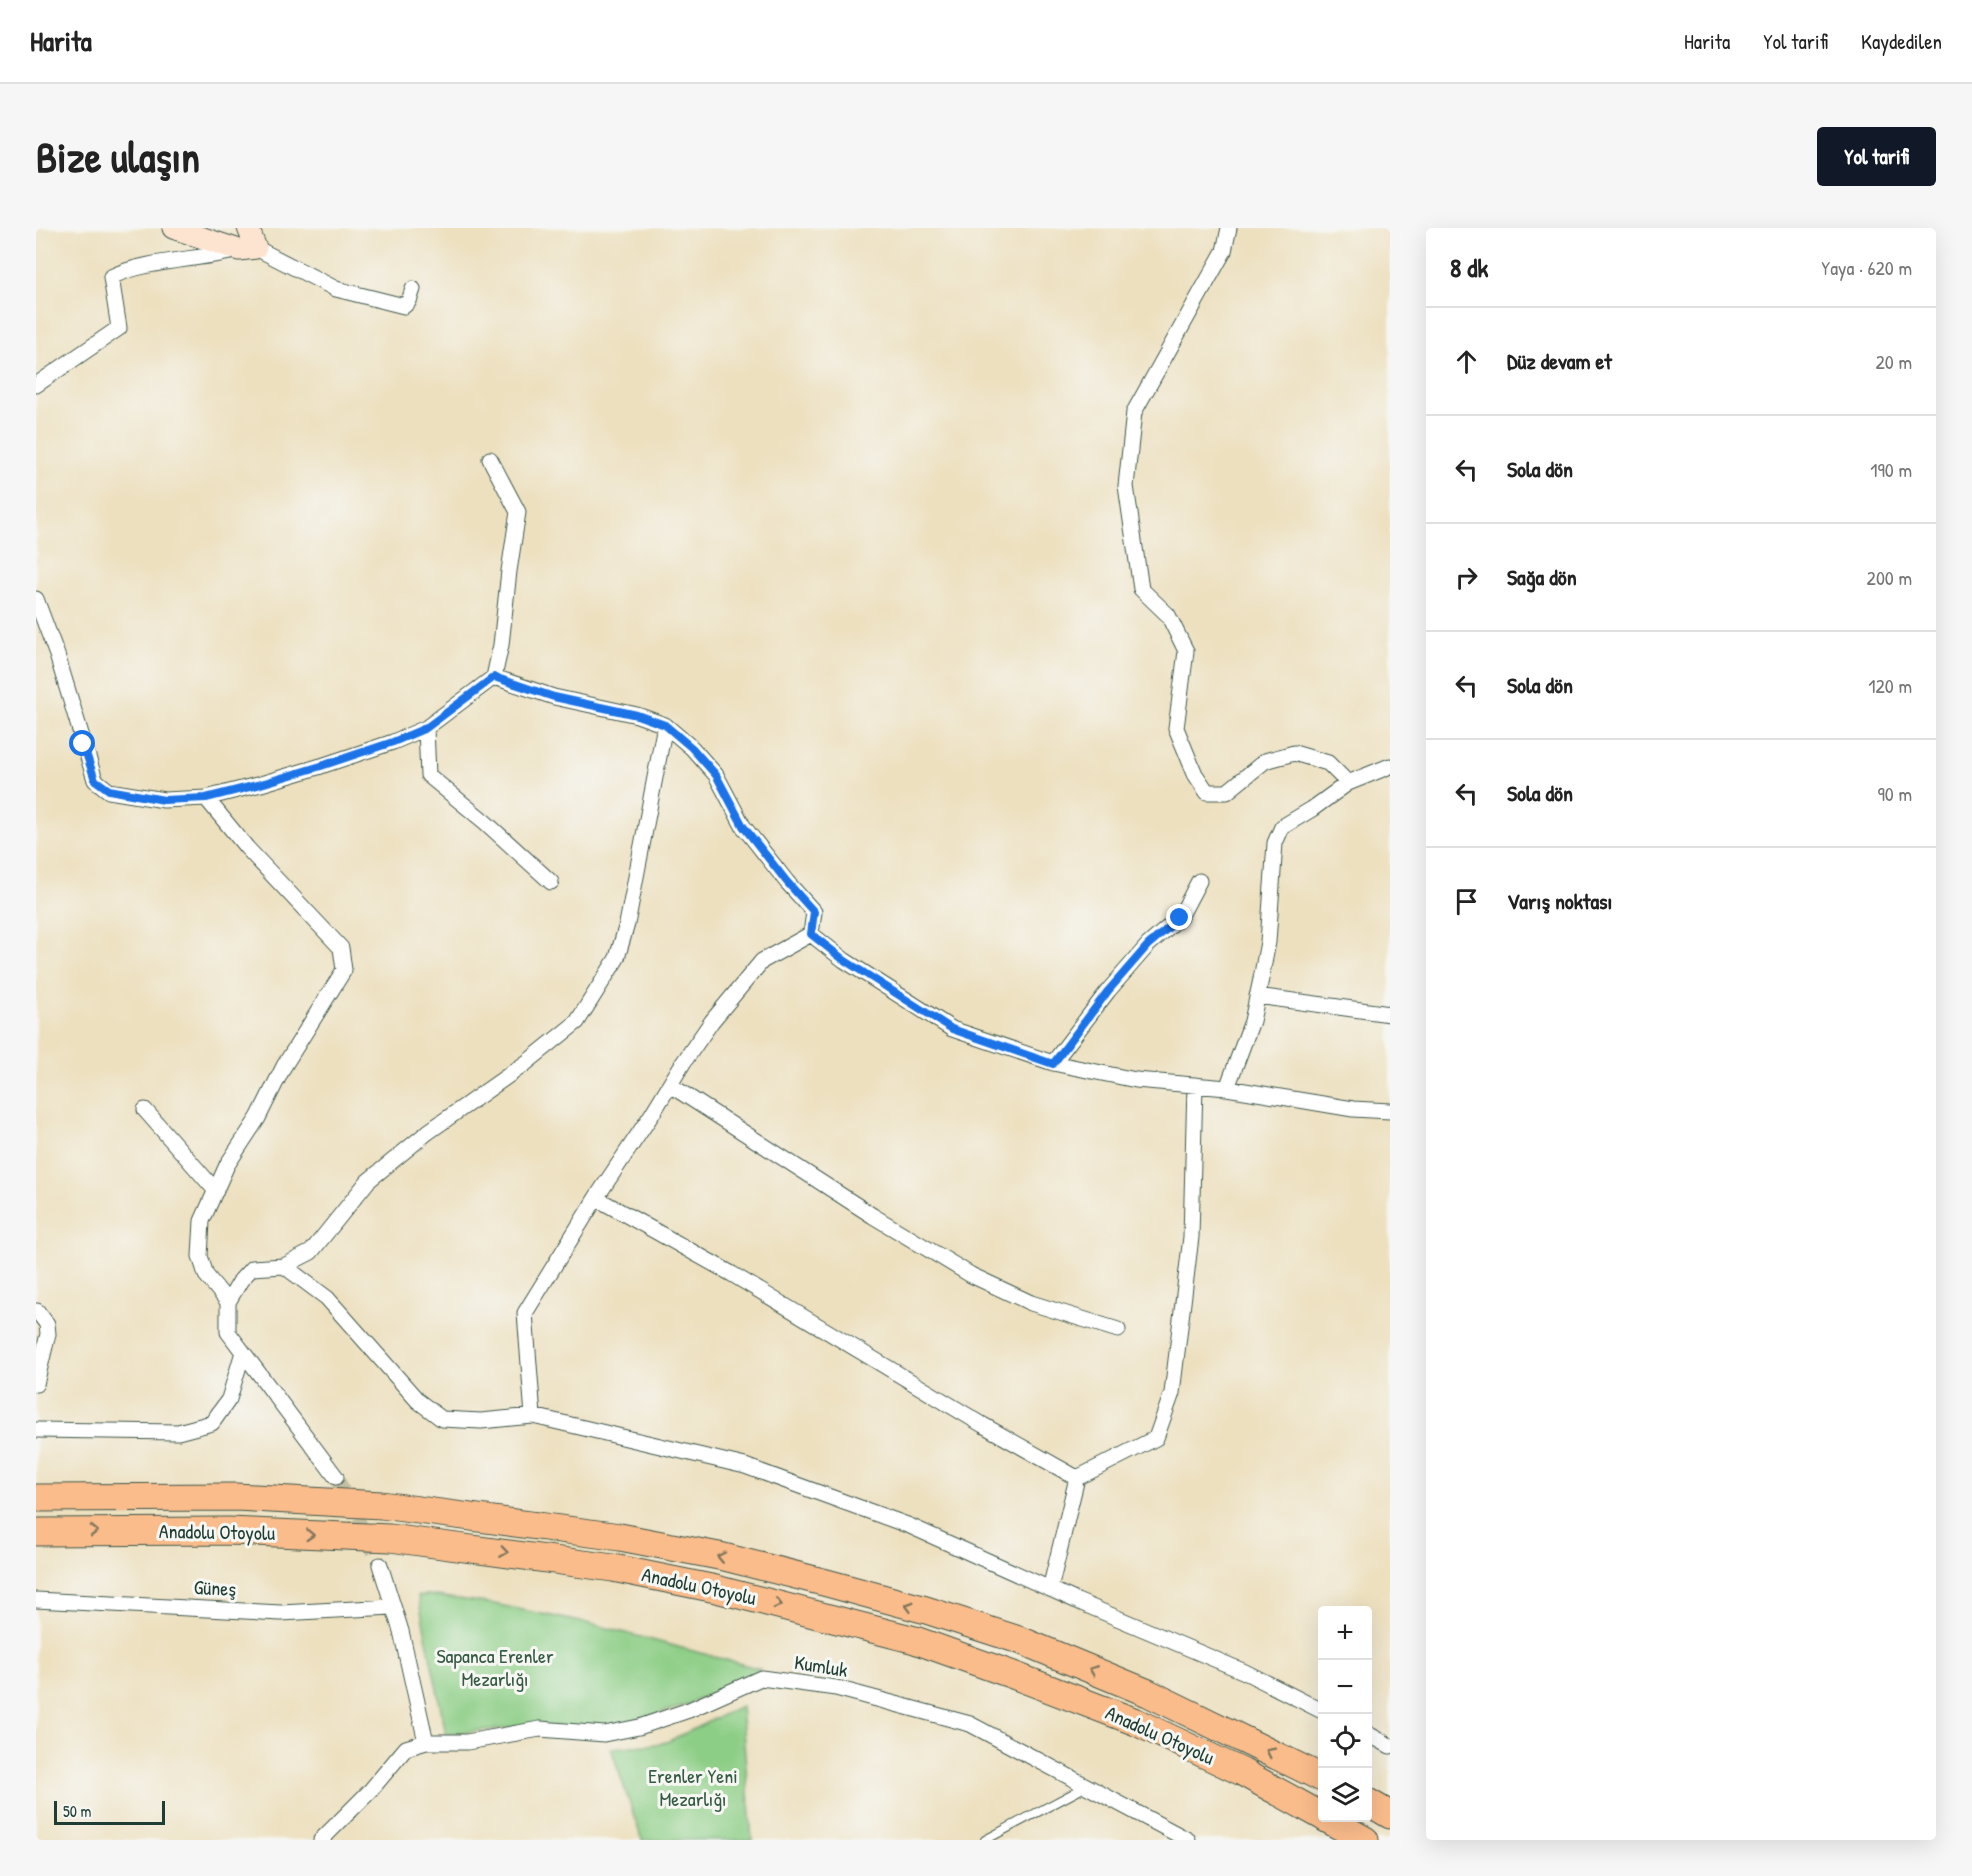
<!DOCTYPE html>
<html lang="tr">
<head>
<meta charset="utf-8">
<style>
  body { margin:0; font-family:"Patrick Hand",sans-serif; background:#f6f6f6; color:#222 }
  .controls { position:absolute; right:18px; bottom:18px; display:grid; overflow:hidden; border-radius:6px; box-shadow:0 6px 24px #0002 }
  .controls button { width:54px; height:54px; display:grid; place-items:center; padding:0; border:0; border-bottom:2px solid #e0e0e0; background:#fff; color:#222; font:30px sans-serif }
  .scale { position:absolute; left:18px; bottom:15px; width:111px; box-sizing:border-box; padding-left:6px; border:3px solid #1f3d34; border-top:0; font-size:16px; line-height:21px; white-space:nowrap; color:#1f3d34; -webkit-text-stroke:4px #f6f6f2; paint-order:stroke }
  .stop { position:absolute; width:18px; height:18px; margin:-14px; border:4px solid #1a73e8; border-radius:50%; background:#fff }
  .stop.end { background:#1a73e8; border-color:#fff; box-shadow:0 2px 6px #0008 }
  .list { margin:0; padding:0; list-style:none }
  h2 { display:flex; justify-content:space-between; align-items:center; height:78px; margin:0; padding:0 24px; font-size:26px }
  h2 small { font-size:20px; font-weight:400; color:#767676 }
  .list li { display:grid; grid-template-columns:39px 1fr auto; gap:18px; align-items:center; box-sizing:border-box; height:108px; padding:0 24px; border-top:2px solid #e0e0e0 }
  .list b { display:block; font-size:22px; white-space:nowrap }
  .list em { font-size:20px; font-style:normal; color:#767676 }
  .icon { flex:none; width:33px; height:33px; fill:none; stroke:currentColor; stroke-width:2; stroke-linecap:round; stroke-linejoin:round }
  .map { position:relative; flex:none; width:1354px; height:1612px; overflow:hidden; border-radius:6px }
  header { display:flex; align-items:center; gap:36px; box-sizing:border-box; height:84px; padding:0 30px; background:#fff; border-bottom:2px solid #e0e0e0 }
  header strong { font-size:28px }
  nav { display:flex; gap:33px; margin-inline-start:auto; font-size:21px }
  .intro { display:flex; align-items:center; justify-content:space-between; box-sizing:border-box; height:144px; padding:0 36px }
  h1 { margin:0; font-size:42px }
  .button { padding:15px 27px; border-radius:6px; background:#111827; color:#fff; font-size:21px; font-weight:700 }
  main { display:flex; gap:36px; padding:0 36px }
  aside { flex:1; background:#fff; border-radius:6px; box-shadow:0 6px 24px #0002 }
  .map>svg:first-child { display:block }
  .green { fill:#8dce86; stroke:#56865d; stroke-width:1.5 }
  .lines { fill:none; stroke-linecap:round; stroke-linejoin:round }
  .street-tunnel { stroke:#c4bfa3; stroke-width:15; stroke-dasharray:15 8; stroke-linecap:butt }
  .lane-casing { stroke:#3e5549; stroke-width:10 }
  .street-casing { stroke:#3e5549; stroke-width:17 }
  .secondary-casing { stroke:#3e5549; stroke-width:23 }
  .highway-casing { stroke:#3e5549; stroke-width:29 }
  .lane { stroke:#fff; stroke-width:8 }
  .street { stroke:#fff; stroke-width:15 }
  .secondary { stroke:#fde4d1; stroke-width:21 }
  .highway { stroke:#fabc8b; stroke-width:27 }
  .oneway { stroke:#82765b }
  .route { stroke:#1a73e8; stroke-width:8 }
  .labels { text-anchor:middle; stroke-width:6; stroke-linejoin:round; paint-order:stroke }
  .street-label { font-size:20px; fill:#1f3d34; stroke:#f6f6f2 }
  .park-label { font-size:20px; fill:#355a44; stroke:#f6f6f2 }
</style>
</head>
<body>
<header>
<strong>Harita</strong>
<nav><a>Harita</a><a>Yol tarifi</a><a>Kaydedilen</a></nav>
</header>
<div class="intro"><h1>Bize ulaşın</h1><a class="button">Yol tarifi</a></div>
<main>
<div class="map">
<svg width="1354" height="1612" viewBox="0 0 1354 1612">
  <rect width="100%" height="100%" fill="#f6f6f2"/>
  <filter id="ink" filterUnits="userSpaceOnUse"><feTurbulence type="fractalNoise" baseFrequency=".0167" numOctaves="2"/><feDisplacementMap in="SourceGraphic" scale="12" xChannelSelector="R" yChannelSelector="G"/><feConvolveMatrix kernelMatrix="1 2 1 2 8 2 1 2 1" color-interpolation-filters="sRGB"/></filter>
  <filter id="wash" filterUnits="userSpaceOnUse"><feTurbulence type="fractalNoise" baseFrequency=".008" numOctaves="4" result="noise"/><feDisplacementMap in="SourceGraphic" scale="24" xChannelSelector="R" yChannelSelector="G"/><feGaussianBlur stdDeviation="1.35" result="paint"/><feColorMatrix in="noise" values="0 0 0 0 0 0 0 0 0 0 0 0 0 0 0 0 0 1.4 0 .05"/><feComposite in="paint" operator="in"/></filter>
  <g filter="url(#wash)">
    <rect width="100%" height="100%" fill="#ede0bf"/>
    <path class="green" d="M393,1367L458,1376L564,1398L724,1441L649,1478L567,1501L493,1498L410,1506L382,1368Z
      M705,1478L716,1612H606L575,1520L623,1516L633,1513Z"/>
  </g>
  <g filter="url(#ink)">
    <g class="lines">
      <path class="street-tunnel" d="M300,1249L344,1337"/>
      <defs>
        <path id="lane" d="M949,1612L1051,1558"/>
        <path id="street" d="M1193,0L1188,23L1098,184L1090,258L1105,361L1132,387L1150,423L1140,500L1159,546L1171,564H1191L1229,533L1258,525L1292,535L1312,555
          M220,20L300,61L368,78L373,73L377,61
          M0,157L83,100L75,49C109,32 164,32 203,22
          M454,231L482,284L473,343L465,417L458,449L518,469L601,487L629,497L656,520L680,547L707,598L751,654L778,684L775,706L726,733L676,793L647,835L616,886L560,970L489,1085L497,1188
          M0,371L21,427L59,552L73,563L128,572L170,570
          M390,500L392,547L449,594L515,654
          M775,706L808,732L916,801L1017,835L1100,852L1191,860L1317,881L1354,883
          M1221,768L1354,786
          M1017,835L1072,763L1112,717L1144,689L1163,653
          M634,857L837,988L935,1047L995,1075L1082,1102
          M1191,860L1216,793L1225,751L1232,714L1239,615L1246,599L1276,581L1312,555L1354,538
          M109,882L180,963
          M560,970L696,1046L947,1197L1041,1250L1014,1361
          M248,1038L275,1024L332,953L392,904L490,835L541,794L581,730L591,696L629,497
          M192,1074L170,1047L164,1028L166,993L191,937L222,890L248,838L308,742L305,720L211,620L170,570L225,556L285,538L357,514L390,500L458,449
          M0,1156L12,1106L11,1096L1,1083
          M0,1202L142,1204L176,1195L193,1171L207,1124
          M300,1249L192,1104V1074L205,1052L216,1040L248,1038L291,1070L382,1173L406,1191L445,1193L497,1188L709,1238L874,1298L1041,1373L1209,1444L1286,1483
          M1041,1250L1120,1210L1136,1165L1155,1009L1159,857
          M0,1372L245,1385L356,1379
          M1332,1506L1354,1518
          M390,1514H431L504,1501L568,1506L603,1499L653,1482L725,1450L800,1460L934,1496L1152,1612
          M285,1612L334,1563L370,1520L390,1514L365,1403L344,1337"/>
        <path id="secondary" d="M137,0L203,22L220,20L212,0"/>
        <path id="highway" d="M0,1270L200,1269L345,1277L584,1309L688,1329L791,1355L890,1382L986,1413L1112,1465L1286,1550
          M0,1304L193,1303L354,1310L577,1340L680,1361L879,1412L977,1447L1100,1494L1206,1544L1286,1588
          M1332,1574L1354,1587
          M1289,1590L1329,1612"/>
      </defs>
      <use href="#lane" class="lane-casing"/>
      <use href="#street" class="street-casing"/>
      <use href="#secondary" class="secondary-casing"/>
      <use href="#highway" class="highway-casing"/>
      <use href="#lane" class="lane"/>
      <use href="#street" class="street"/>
      <use href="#secondary" class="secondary"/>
      <use href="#highway" class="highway"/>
    </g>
    <defs><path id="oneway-chevron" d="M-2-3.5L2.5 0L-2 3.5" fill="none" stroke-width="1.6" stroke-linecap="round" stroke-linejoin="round" transform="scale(1.5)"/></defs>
    <g class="oneway">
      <use href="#oneway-chevron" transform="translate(58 1303) rotate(-1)"/>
      <use href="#oneway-chevron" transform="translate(274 1307) rotate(3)"/>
      <use href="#oneway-chevron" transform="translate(468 1324) rotate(8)"/>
      <use href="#oneway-chevron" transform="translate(685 1329) rotate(-168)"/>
      <use href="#oneway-chevron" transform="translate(742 1376) rotate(13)"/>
      <use href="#oneway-chevron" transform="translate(873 1378) rotate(-164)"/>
      <use href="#oneway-chevron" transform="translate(1057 1442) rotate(-158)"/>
      <use href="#oneway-chevron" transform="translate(1234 1524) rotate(-153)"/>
    </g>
  </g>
  <g class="lines" filter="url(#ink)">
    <path class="route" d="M47,516L59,552L73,562L128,572L170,570L225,556L285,538L357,514L390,500L458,449L518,469L601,487L629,497L656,520L680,547L707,598L751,654L778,684L775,706L808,732L916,801L1017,836L1072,763L1112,717L1144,690"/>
  </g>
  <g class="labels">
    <g class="street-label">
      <text transform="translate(181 1304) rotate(1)" y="7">Anadolu Otoyolu</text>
      <text transform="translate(663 1358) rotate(12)" y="7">Anadolu Otoyolu</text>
      <text transform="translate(179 1360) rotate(3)" y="7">Güneş</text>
      <text transform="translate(785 1438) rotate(9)" y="7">Kumluk</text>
      <text transform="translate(1124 1507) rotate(24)" y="7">Anadolu Otoyolu</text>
    </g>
    <g class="park-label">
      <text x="459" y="1435">Sapanca Erenler<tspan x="459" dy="23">Mezarlığı</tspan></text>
      <text x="657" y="1555">Erenler Yeni<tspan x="657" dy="23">Mezarlığı</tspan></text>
    </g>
  </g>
</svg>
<div class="controls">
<button>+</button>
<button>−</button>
<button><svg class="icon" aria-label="locate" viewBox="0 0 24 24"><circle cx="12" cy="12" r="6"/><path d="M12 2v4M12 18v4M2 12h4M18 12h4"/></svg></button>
<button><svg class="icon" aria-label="layers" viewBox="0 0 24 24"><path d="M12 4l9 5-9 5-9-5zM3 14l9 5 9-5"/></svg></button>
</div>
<div class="scale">50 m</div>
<div class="stop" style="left:47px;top:516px"></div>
<div class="stop end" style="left:1144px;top:690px"></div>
</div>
<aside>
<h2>8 dk<small>Yaya · 620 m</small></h2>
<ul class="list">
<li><svg class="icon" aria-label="ahead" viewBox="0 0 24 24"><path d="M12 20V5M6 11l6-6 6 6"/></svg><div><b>Düz devam et</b></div><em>20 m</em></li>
<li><svg class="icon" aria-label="left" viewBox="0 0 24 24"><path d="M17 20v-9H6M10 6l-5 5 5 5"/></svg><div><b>Sola dön</b></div><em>190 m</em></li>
<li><svg class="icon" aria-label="right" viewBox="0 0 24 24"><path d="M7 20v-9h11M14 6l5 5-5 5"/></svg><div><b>Sağa dön</b></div><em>200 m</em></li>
<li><svg class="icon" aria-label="left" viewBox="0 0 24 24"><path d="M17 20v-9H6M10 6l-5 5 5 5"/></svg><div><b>Sola dön</b></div><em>120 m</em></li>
<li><svg class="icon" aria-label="left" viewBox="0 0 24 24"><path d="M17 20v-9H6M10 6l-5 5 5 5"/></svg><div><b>Sola dön</b></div><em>90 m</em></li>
<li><svg class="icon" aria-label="arrive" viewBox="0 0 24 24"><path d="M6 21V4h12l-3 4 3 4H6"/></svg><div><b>Varış noktası</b></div></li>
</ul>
</aside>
</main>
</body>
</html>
